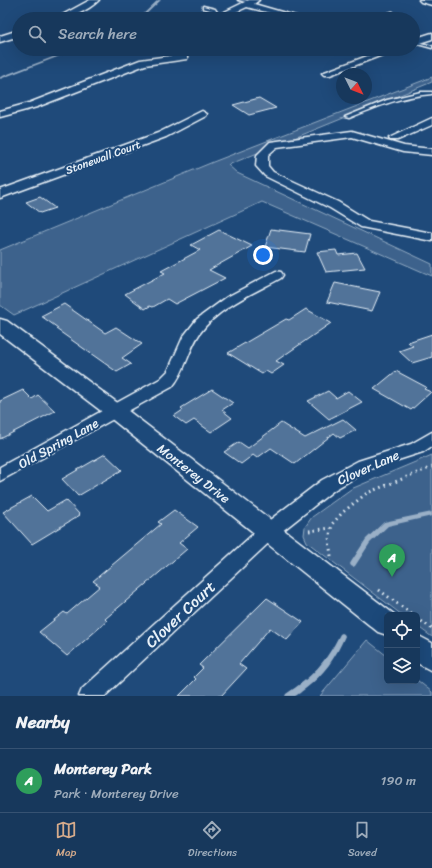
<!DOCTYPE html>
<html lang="en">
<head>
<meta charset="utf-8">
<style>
  body { margin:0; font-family:Sriracha,sans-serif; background:#244365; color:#f1f3f6 }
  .controls { position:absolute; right:12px; bottom:12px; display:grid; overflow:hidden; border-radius:6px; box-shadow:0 4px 16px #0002 }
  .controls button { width:36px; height:36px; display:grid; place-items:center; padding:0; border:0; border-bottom:1px solid #365272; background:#17385c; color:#f1f3f6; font:20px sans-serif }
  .compass { position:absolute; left:336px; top:68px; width:36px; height:36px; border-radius:50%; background:#17385c; box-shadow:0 4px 16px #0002; rotate:132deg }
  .you { position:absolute; left:263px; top:255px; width:14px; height:14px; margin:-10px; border:3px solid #fff; border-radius:50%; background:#1a73e8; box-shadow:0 0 0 6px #1a73e833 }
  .badge { display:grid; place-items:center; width:26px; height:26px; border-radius:50%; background:#d6ab8b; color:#fff; font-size:13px; font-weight:700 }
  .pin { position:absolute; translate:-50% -33px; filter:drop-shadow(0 1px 2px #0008) }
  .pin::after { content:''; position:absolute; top:21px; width:14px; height:12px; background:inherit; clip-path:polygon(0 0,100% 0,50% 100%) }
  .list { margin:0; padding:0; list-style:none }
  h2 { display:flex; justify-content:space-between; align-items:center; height:52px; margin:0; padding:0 16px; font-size:17px }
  h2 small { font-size:13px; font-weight:400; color:#9eacbb }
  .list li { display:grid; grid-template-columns:26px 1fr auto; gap:12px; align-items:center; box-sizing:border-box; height:64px; padding:0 16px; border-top:1px solid #365272 }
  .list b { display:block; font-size:15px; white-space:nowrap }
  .list p { margin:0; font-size:13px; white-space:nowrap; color:#9eacbb }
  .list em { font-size:13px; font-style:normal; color:#9eacbb }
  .icon { flex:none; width:22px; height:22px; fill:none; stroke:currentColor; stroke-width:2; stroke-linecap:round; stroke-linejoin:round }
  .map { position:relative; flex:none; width:432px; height:696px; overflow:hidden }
  .search { position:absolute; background:#17385c; box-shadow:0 4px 16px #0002; left:12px; right:12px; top:12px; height:44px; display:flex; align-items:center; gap:10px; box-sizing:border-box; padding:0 14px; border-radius:22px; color:#9eacbb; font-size:15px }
  .sheet { height:116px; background:#17385c }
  nav { display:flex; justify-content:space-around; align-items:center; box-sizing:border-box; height:56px; border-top:1px solid #365272; background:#17385c; font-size:11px; color:#9eacbb }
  nav a { display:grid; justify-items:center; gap:2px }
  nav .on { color:#d6ab8b }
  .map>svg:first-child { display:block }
  .green { fill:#3c628c; stroke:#92aac2 }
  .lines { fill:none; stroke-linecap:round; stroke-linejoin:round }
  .stream { fill:#9ab0c7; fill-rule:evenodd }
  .building { fill:#517399; stroke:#e8f1f8 }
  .service-casing { stroke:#e8f1f8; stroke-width:3 }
  .minor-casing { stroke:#e8f1f8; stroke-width:3 }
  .tertiary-casing { stroke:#e8f1f8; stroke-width:3 }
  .primary-casing { stroke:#e8f1f8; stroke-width:3 }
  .path { stroke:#e8f1f8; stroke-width:3; stroke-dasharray:1.5 4; stroke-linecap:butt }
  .service { fill:#1f4a7a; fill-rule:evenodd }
  .minor { fill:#1f4a7a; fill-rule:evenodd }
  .tertiary { fill:#1f4a7a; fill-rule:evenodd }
  .primary { fill:#1f4a7a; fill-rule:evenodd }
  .labels { text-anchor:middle; stroke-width:4; stroke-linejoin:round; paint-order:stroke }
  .far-street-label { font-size:11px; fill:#e8f1f8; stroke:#1f4a7a }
  .street-label { font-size:13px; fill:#e8f1f8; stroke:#1f4a7a }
  .near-street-label { font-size:16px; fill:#e8f1f8; stroke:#1f4a7a }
</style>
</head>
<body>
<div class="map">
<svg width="432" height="696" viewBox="0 0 432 696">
  <rect width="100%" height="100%" fill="#1f4a7a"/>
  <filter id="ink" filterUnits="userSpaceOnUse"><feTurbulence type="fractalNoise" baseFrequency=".025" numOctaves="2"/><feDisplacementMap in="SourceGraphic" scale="8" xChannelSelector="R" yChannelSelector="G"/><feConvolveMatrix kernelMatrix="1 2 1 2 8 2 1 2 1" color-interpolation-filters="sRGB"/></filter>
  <g filter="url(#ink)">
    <path class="green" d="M432,77V82L228,165L237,173L432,264V276L262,202L14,315L0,305V250L213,162Z
      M432,455V637L417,626V615H402L307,542L304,535L305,527L312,517L351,489Z
      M367,640L387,656V681H417V680L432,692V696H320Z"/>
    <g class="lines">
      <path class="stream" d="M158,0H161L141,19H138Z
        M74,49H78L0,79V77Z
        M432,512V516L388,526L370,543L355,566L353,567L351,566L350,564L351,562L366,539L384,522Z
        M342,633L344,634L345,636C336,657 324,675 305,689C302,691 298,695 295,696C292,696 288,696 285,696L286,694C312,677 326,662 340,634Z"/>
    </g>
    <path class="building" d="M259,98L276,108L249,115L233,105Z
      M40,197L55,208L40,213L26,202Z
      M271,229L310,234L305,252L265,247Z
      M219,230L252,246L209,270L225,278L175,304L167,299L153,307L150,306L145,309L125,294L165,273L161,271L200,250L191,245Z
      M336,250L338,255L357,253L365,268L326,272L317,252Z
      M335,283L380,292L372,311L327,302Z
      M64,304L105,333L116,327L142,344L122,358L131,364L117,372L56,329L58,328L41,316Z
      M306,309L331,323L276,361L284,365L271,374L266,371L262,374L228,353L286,319L289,320Z
      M432,334V357L412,363L399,351L413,346L408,342Z
      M396,371L426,387L424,389L431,392L411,410L374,389Z
      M212,389L233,403L222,410L232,418L211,432L194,420L186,425L174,416L183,410L181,408Z
      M23,390L32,399L38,395L55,411L0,439V401Z
      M328,391L336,398L348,391L362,402L329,419L308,401Z
      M343,419L356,430L340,438L334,433L295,464L271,448L257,458L253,455L241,464L224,452L239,442L248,448L281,423L305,438Z
      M105,454L122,470L78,496L62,479Z
      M32,496L47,511L66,500L80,515L32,544L3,512Z
      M174,510L198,527L179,543L187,549L105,619L107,621L67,656L39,632L64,612L67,614L100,586L93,581L161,524L158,522Z
      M267,598L303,622L287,640L270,628L239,664L246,669L221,696H179L196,679L194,677L203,668L199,665Z"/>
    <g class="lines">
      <defs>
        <path id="service" d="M238,0H245L252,2L250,3Z
          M203,6L215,9L220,17L217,18L213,11L203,8Z
          M392,12H393V14L376,19H370Z
          M414,41L432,46V48L414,43Z
          M301,49H306L307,50L305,51Z
          M421,92H432V94C402,96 376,107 349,118L345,117L387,100Z"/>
        <path id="minor" d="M90,0H99C88,11 70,19 55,19Z
          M249,0H259L254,4L306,19H293L247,7L221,19L214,17Z
          M19,30V36L0,42V36Z
          M432,33V39L413,45V39Z
          M386,49H398L330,75H324L322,73Z
          M184,54L187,55V59L145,65L37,107L0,117V111L29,103L140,60Z
          M202,111L207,114L206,116L166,137L0,198V190L158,133Z
          M432,118V125L398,140H390L389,138Z
          M352,131L404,146L432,149V155L403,152L352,137L277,147L268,155V166L273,172L338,202L369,221L432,233V241L361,227L330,208L265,176L256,166L257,155L270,142Z
          M276,271L281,272L283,275L281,278C254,293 219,307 200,333C188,350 186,371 172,387L0,481V467L160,379L168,371L183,337L197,319L227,297Z
          M432,432V446L423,452L370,469L334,490L276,536L105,696H79L82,689L262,526L322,480L358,461L411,444Z"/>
        <path id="tertiary" d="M0,319L7,321L123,407L395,615H387V635L378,632L109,417L0,334Z
          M417,635L432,643V671L417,663Z"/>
        <path id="primary" d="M419,0H432V5L421,2Z"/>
      </defs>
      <use href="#service" class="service-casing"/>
      <use href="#minor" class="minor-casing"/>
      <use href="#tertiary" class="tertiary-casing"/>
      <use href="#primary" class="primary-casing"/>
      <path class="path" d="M309,531L331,528
        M331,556L329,540L332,524L343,512L367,493L432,467
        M379,590L413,615
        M417,618L432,629"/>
      <use href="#service" class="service"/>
      <use href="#minor" class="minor"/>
      <use href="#tertiary" class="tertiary"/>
      <use href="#primary" class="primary"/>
    </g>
  </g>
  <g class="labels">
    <g class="far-street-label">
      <text transform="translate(103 157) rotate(-20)" y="4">Stonewall Court</text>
    </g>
    <g class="street-label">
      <text transform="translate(58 443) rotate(-29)" y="5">Old Spring Lane</text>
      <text transform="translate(368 467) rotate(-24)" y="5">Clover Lane</text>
      <text transform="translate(194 473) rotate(38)" y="5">Monterey Drive</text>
    </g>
    <g class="near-street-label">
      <text transform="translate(180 614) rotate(-43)" y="6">Clover Court</text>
    </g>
  </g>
</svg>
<div class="controls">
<button><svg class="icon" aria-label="locate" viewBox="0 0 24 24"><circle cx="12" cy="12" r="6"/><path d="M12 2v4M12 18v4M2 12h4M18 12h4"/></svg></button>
<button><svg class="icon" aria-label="layers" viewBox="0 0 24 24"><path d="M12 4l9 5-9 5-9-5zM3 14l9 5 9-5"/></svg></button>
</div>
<svg class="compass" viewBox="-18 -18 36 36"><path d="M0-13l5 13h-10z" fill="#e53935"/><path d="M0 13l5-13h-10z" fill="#9eacbb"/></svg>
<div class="you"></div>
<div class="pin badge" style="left:392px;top:577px;background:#2e9e5b">A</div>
<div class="search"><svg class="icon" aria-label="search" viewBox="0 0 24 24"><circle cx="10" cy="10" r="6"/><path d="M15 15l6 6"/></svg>Search here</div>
</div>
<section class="sheet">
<h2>Nearby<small></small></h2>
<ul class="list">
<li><span class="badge" style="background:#2e9e5b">A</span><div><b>Monterey Park</b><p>Park · Monterey Drive</p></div><em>190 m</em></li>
</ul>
</section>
<nav>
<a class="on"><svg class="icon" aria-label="map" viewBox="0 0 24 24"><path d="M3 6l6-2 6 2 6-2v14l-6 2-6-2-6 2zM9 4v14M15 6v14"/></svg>Map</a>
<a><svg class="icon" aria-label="directions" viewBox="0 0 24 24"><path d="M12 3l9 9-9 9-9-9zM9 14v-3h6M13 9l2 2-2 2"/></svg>Directions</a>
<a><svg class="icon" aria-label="saved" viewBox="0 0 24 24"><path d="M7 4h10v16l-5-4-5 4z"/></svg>Saved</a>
</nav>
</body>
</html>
